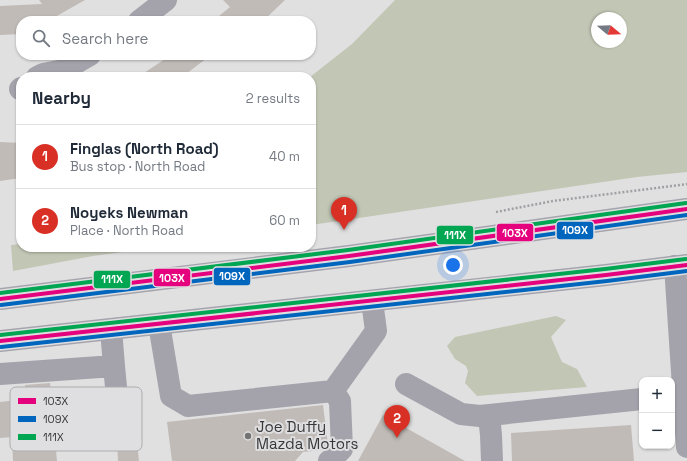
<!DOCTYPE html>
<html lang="en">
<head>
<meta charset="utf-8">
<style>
  body { margin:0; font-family:"Space Grotesk",sans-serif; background:#f2f2f3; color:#1f2937 }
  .controls { position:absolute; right:12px; bottom:12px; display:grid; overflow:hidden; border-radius:8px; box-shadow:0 1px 3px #0004 }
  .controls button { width:36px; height:36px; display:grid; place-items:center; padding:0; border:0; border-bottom:1px solid #e0e1e3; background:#fff; color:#1f2937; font:20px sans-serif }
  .compass { position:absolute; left:591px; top:12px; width:36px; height:36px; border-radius:50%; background:#fff; box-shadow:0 1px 3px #0004; rotate:109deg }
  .you { position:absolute; left:453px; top:265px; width:14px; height:14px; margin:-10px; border:3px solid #fff; border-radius:50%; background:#1a73e8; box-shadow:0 0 0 6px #1a73e833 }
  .badge { display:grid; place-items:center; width:26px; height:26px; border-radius:50%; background:#d93025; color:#fff; font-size:13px; font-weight:700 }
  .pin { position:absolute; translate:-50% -33px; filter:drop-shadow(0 1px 2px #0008) }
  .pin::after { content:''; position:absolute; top:21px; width:14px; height:12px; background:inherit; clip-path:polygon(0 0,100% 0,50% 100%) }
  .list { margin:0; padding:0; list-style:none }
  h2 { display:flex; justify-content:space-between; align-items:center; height:52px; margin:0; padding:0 16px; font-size:17px }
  h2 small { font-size:13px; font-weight:400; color:#747a83 }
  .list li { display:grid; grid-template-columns:26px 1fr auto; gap:12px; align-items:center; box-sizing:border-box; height:64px; padding:0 16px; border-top:1px solid #e0e1e3 }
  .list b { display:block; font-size:15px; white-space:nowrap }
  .list p { margin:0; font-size:13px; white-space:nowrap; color:#747a83 }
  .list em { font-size:13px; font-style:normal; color:#747a83 }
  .icon { flex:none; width:22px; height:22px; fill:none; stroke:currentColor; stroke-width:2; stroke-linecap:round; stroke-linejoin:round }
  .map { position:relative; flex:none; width:687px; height:461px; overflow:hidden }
  .search { position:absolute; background:#fff; box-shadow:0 1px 3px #0004; left:16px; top:16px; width:300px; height:44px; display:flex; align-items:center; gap:10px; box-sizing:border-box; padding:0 14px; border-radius:16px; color:#747a83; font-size:15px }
  .panel { position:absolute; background:#fff; box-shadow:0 1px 3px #0004; left:16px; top:72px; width:300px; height:180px; border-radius:16px }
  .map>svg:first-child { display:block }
  .green { fill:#c2c6b4; fill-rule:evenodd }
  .building { fill:#c1bbb7 }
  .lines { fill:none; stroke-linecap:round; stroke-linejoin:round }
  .path { stroke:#a09fa4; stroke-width:2.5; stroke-dasharray:2 2; stroke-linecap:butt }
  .minor { stroke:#a4a2ab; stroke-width:22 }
  .major { stroke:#a5a4ad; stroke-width:22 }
  .bus-1-casing { stroke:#dfdfe1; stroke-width:7 }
  .bus-2-casing { stroke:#dfdfe1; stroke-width:7 }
  .bus-3-casing { stroke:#dfdfe1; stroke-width:7 }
  .bus-1 { stroke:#e5007d; stroke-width:4 }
  .bus-2 { stroke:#0065bd; stroke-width:4 }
  .bus-3 { stroke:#00a651; stroke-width:4 }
  .poi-dot { fill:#737373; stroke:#dfdfe1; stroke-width:1.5 }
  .labels { text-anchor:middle; stroke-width:4; stroke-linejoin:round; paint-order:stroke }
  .poi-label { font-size:15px; fill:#383839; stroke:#dfdfe1; text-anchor:start }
  .key { fill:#dfdfe1; stroke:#adadaf; stroke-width:1 }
  .key-label { font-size:11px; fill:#383839 }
  .line-badge { stroke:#dfdfe1; stroke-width:1.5 }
  .badge-label { font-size:11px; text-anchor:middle; font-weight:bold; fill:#fff }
</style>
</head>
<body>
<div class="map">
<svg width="687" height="461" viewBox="0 0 687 461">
  <rect width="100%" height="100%" fill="#e0e0e0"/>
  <path class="green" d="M395,0H687V172L637,177L311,225V77H310L352,44ZM597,18H621V42H597Z
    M21,244V247H159L93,256L13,271L11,245Z
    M556,316L566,320L551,337L562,362L577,369L587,387L477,396L465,383L468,371L466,366L455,359L447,346L455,337Z"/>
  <path class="building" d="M39,0H85L48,21H21V34L0,35V6L42,4Z
    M223,0H285L263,21H213L230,7Z
    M171,55H211L182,77H138Z
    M0,142L21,143V178L0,181Z
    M50,383L57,461H13L12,437L0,438V402L26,399L25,385Z
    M323,405L328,445L322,450L303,452L295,461H172L167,422Z
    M383,415L465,461H358Z
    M631,425L634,461H512L511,433Z
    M136,435L139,461H118L117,441H122L127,439L130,436Z"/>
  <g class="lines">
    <path class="path" d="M496,212L553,201L687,184"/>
    <path class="minor" d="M139,21L166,0
      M37,77L43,74L64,70L90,55
      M20,89L21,88
      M675,266L687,447
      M159,324L171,396L188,406L333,391L376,331L372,301
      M114,366L120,429
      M0,374L114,366L111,329
      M406,384L461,414L480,416L642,399
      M489,416L491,435L492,461
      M329,461L332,459L342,449L340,401L333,391"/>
    <path class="major" d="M0,299L349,256L687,209
      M0,341L606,275L687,265"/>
    <defs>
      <path id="bus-1" d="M0,299L349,256L687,209
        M0,341L606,275L687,265"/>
      <path id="bus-2" d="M1,305L350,262L687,215
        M1,347L607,281L687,271"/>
      <path id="bus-3" d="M0,293L348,250L686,203
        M0,335L605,269L686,259"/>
    </defs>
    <use href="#bus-1" class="bus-1-casing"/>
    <use href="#bus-2" class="bus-2-casing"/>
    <use href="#bus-3" class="bus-3-casing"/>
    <use href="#bus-1" class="bus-1"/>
    <use href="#bus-2" class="bus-2"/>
    <use href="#bus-3" class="bus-3"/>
  </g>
  <circle class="poi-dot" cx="248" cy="436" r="4"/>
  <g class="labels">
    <g class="poi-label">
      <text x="256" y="432">Joe Duffy<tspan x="256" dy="17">Mazda Motors</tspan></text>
    </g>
  </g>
  <rect x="10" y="387" width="132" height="64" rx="6" class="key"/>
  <rect x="18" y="398" width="18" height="6" fill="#e5007d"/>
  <rect x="18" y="416" width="18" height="6" fill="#0065bd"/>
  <rect x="18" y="434" width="18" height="6" fill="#00a651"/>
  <g class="key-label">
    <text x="43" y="405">103X</text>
    <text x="43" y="423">109X</text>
    <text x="43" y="441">111X</text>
  </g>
  <g class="line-badge">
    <rect x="556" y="221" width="38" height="19" rx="4" fill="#0065bd"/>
    <rect x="496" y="223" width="38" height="19" rx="4" fill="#e5007d"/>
    <rect x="436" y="225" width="38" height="20" rx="4" fill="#00a651"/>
    <rect x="213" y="267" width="38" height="19" rx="4" fill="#0065bd"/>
    <rect x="153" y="268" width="38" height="19" rx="4" fill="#e5007d"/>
    <rect x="93" y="270" width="38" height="19" rx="4" fill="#00a651"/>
  </g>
  <g class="badge-label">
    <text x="575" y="234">109X</text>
    <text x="515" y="237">103X</text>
    <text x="455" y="239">111X</text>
    <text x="232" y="280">109X</text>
    <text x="172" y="282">103X</text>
    <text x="112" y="283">111X</text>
  </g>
</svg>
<div class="controls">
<button>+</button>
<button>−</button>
</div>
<svg class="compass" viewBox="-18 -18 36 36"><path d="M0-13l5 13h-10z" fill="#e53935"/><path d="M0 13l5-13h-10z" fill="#747a83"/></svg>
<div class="you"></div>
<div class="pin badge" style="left:344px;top:230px">1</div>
<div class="pin badge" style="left:397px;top:438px">2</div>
<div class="search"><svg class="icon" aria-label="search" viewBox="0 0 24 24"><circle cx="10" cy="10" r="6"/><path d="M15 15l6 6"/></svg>Search here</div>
<section class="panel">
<h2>Nearby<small>2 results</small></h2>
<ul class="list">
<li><span class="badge">1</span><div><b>Finglas (North Road)</b><p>Bus stop · North Road</p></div><em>40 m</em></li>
<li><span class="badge">2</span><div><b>Noyeks Newman</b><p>Place · North Road</p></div><em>60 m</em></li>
</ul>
</section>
</div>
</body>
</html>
